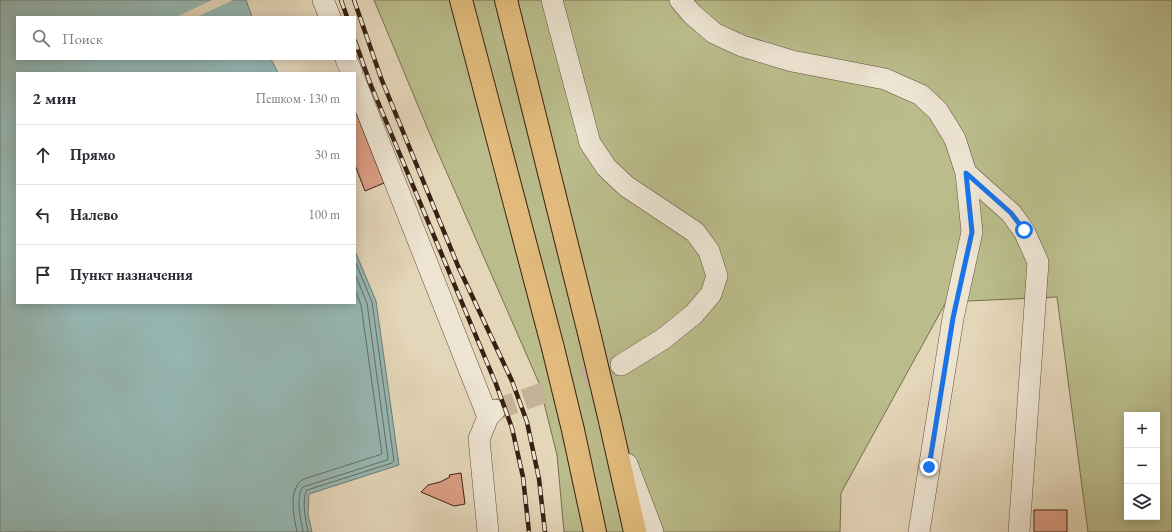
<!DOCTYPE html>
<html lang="ru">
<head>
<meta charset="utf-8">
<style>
  body { margin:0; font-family:"EB Garamond",serif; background:#f2f2f3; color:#2b2b33 }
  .controls { position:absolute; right:12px; bottom:12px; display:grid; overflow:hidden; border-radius:0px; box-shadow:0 2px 10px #0003 }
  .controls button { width:36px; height:36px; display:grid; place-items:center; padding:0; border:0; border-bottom:1px solid #e1e1e2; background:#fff; color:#2b2b33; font:20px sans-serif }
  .stop { position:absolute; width:12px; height:12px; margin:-9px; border:3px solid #1a73e8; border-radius:50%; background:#fff }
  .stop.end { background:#1a73e8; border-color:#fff; box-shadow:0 1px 4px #0008 }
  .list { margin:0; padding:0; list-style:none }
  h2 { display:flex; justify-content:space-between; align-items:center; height:52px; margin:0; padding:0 16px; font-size:17px }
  h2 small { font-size:13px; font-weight:400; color:#7c7c81 }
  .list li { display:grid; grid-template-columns:26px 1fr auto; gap:12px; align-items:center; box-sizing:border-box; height:60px; padding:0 16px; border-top:1px solid #e1e1e2 }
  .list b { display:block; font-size:15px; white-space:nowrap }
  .list em { font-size:13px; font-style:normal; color:#7c7c81 }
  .icon { flex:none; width:22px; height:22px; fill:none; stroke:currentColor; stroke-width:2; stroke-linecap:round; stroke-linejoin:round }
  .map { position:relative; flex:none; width:1172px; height:532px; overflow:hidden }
  .search { position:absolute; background:#fff; box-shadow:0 2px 10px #0003; left:16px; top:16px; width:340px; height:44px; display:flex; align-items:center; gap:10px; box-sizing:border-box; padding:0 14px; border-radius:0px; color:#7c7c81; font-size:15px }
  .panel { position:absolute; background:#fff; box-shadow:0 2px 10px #0003; left:16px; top:72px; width:340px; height:232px; border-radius:0px }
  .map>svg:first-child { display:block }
  .green { fill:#babc8b; stroke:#796e4f; fill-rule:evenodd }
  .water { fill:#96b8b4; stroke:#707b74 }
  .pier { fill:#e4d6b9 }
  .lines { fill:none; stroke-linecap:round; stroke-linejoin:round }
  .shore { stroke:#676c64; stroke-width:1 }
  .building { fill:#dd9e85; stroke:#382013 }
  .minor-tunnel { stroke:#c2b298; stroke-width:21; stroke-dasharray:21 10; stroke-linecap:butt }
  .minor-casing { stroke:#634e3c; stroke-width:22 }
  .highway-casing { stroke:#382013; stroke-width:24 }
  .minor { stroke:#ede4d2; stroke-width:21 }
  .highway { stroke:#e2bb7c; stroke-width:22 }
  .rail-casing { stroke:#382013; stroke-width:4.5 }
  .rail { stroke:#ede4d2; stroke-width:3; stroke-dasharray:9; stroke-linecap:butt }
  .highway-bridge-casing { stroke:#382013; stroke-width:24; stroke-linecap:butt }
  .highway-bridge { stroke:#e2bb7c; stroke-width:22 }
  .route { stroke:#1a73e8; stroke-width:5 }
</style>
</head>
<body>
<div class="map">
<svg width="1172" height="532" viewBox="0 0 1172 532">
  <rect width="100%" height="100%" fill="#e4d6b9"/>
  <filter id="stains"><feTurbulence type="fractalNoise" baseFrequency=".005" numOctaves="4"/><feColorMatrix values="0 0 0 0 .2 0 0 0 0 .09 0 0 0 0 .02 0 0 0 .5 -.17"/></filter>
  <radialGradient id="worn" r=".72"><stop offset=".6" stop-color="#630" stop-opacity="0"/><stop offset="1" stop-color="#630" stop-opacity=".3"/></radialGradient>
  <path class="green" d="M374,0H1172V532H1088L1057,297L946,302L841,493L840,532H564L557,455L539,383L429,132ZM1127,415H1157V517H1127Z"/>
  <path class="water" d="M0,0H246L252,17H17V59H271L278,73H17V303H355V251L376,301L399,465L309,494L308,514L312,532H0Z"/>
  <path class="pier" d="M212,0H233L197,17H176Z"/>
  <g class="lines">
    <path class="shore" d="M297,532C294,517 287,488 304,479L382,454L361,305L355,290
      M303,532C301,520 295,497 303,487L387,460L388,458L367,303L355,274
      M308,532C306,522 301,499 307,490L392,463L394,461L372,302L355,261"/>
  </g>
  <path class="building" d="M355,110L384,183L365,191L355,165Z
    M461,473L465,504L454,506L421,492L428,485L440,482L450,477L449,475Z
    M1034,510H1067V532H1034Z"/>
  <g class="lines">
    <path class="minor-tunnel" d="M495,410L621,365"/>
    <defs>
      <path id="minor" d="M323,0L330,17
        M552,0L590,143L606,167L626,186L695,232L709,251L717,276L711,294L694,314L663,339L621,365
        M680,0L692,14L714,33L742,46L792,61L885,79L921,95L938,111L955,139L966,173L972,232L953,318L919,532
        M346,59L352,73
        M355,81L488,417
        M966,173L1011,213L1024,231L1038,262L1019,532
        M627,464L653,532
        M488,532L479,439L488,417L495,410"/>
      <path id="highway" d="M461,0L553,348
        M506,0L590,337
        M610,421L635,532
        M573,430L595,532"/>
    </defs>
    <use href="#minor" class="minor-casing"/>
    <use href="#highway" class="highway-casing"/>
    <use href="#minor" class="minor"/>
    <use href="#highway" class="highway"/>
    <defs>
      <path id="rail" d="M341,0L347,17
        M354,0L381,78L458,266L512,381L527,422L539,479L545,532
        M355,41L370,83L496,384L512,428L523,477L529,532"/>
    </defs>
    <use href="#rail" class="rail-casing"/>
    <use href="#rail" class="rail"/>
    <defs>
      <path id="highway-bridge" d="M590,337L610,421
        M553,348L573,430"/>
    </defs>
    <use href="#highway-bridge" class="highway-bridge-casing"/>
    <use href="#highway-bridge" class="highway-bridge"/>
  </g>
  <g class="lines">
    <path class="route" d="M929,467L953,318L972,232L966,173L1011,213L1024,230"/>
  </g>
  <rect width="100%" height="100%" filter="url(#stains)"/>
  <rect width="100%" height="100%" fill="url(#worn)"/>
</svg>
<div class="controls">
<button>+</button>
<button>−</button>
<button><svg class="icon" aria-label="layers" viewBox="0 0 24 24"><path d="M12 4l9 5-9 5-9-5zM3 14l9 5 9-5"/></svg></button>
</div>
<div class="stop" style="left:1024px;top:230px"></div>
<div class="stop end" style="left:929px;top:467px"></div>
<div class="search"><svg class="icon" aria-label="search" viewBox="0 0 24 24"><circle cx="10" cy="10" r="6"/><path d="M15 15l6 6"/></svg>Поиск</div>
<section class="panel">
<h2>2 мин<small>Пешком · 130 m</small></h2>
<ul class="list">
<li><svg class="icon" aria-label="ahead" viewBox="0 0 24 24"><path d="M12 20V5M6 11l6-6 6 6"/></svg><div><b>Прямо</b></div><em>30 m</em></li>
<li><svg class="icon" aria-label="left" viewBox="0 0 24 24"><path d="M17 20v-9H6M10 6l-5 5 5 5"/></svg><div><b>Налево</b></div><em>100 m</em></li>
<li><svg class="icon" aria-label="arrive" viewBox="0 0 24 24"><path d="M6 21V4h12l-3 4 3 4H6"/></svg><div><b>Пункт назначения</b></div></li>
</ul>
</section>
</div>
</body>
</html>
